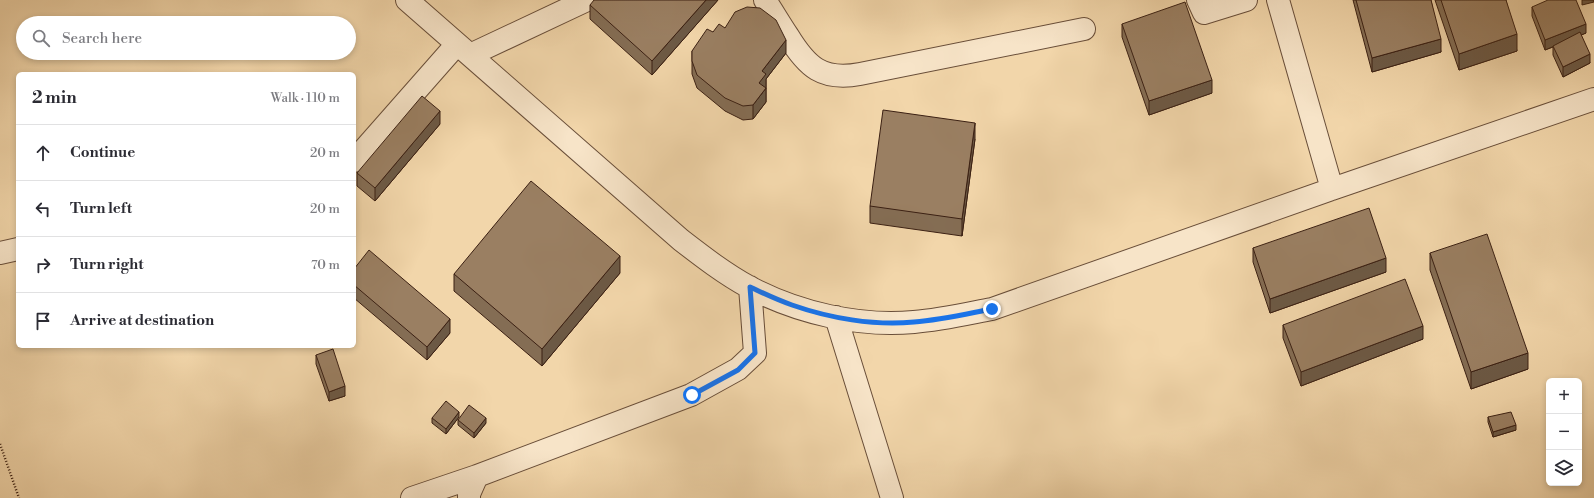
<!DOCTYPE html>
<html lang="en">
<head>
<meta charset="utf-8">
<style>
  body { margin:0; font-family:"Libre Bodoni",serif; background:#f7f7f7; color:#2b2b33 }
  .controls { position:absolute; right:12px; bottom:12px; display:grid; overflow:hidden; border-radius:6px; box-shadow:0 2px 6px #0003 }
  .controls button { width:36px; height:36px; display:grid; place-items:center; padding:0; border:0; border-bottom:1px solid #e1e1e2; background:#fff; color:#2b2b33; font:20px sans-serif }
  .stop { position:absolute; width:12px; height:12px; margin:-9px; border:3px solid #1a73e8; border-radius:50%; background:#fff }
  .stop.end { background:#1a73e8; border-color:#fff; box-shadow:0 1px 4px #0008 }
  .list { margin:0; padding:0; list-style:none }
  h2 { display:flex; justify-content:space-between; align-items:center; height:52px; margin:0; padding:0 16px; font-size:17px }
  h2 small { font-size:13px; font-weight:400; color:#7c7c81 }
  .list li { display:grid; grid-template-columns:26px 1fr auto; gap:12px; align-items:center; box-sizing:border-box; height:56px; padding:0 16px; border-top:1px solid #e1e1e2 }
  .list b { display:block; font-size:15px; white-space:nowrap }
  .list em { font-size:13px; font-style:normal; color:#7c7c81 }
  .icon { flex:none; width:22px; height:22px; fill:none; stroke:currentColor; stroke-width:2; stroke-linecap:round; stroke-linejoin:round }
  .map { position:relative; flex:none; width:1594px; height:498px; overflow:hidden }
  .search { position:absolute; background:#fff; box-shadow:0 2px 6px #0003; left:16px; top:16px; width:340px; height:44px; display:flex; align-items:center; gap:10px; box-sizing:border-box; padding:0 14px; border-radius:22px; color:#7c7c81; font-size:15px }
  .panel { position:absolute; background:#fff; box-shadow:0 2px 6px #0003; left:16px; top:72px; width:340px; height:276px; border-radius:6px }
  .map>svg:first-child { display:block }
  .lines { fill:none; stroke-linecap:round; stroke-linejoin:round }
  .minor-casing { stroke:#694e39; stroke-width:24 }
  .path { stroke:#3b2013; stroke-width:2.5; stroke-dasharray:1 2; stroke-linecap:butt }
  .minor { stroke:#f7e4c8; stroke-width:22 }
  .wall { fill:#846d54; stroke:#3b2013 }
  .shaded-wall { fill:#6c5945; stroke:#3b2013 }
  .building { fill:#9a7f62; stroke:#3b2013 }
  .route { stroke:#1a73e8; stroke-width:5 }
</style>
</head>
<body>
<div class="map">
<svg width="1594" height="498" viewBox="0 0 1594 498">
  <rect width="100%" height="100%" fill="#f2d6aa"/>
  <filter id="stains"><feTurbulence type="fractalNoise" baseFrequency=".005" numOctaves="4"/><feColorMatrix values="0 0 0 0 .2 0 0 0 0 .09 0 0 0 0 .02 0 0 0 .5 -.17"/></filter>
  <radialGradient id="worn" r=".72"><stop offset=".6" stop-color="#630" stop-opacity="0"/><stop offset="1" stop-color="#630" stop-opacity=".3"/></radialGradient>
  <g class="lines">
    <defs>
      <path id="minor" d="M407,0L681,240C703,257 725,274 749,287C798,313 859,327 914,322C940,320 966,314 992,309L1332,189L1594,99
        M765,0C773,12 780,24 788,36C807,67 822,81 860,74L1084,29
        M1198,0L1204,13L1246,0
        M1278,0L1332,189
        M470,55L587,0
        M354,161L457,44
        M0,253L18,249
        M836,317L892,498
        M412,498L477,476
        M469,498V494L477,476L691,395L738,369L755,353L750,287"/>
    </defs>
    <use href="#minor" class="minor-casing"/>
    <path class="path" d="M0,444L19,498"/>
    <use href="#minor" class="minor"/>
  </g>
  <path class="wall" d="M718,0L652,75L590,19V5Z
    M1353,0H1431L1441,52L1372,72Z
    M1435,0H1506L1517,51L1459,70Z
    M1532,7L1586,33L1581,35L1590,63L1563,77L1553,55V47L1545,50L1532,16Z
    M1122,24L1212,93L1149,115L1122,37Z
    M725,28L786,53L766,79V102L753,119L743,120L725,111L697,88L692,74V51L713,32Z
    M440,124L375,201L357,186V173Z
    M975,139L962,236L870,223V206Z
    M1253,248L1386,272L1270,313L1253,262Z
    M1430,253L1528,369L1471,389L1430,270Z
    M354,269L450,333L427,360L354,298Z
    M620,273L542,366L454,291V274Z
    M1283,325L1423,339L1301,386L1283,338Z
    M316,355L345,396L329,401L316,364Z
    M459,417L446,434L432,423V418Z
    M1488,417L1516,430L1493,437L1488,422Z
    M458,420L486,423L474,438L458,425Z"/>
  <path class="shaded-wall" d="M706,0H718L652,75V61Z
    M1582,0H1594V2L1582,5Z
    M1586,24V33L1545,50V40Z
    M1517,34V51L1459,70V54Z
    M1441,39V52L1372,72V58Z
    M786,40V53L766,79V88L759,97V83L762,71Z
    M1590,54V63L1563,77V67Z
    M1212,80V93L1149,115V101Z
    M766,88V102L753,119V105Z
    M440,111V124L375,201V188Z
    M975,123V139L962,236V219Z
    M620,256V273L542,366V349Z
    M1386,258V272L1270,313V299Z
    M450,319V333L427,360V347Z
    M1423,326V339L1301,386V372Z
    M1528,353V369L1471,389V372Z
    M345,386V396L329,401V392Z
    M459,412V417L446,434V429Z
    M486,418V423L474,438V433Z
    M1516,425V430L1493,437V432Z"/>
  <path class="building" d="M594,0H706L652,61L590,5Z
    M1356,0H1431L1441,39L1372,58Z
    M1441,0H1506L1517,34L1459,54Z
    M1548,0H1576L1586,24L1545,40L1532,7Z
    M1185,2L1212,80L1149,101L1122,24Z
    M747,7L760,8L776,20L786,40L762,71L766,74L759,83L766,88L753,105L743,106L725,98L697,75L692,61V51L707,29L713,32L719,24L725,28L735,12Z
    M1580,32L1590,54L1563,67L1553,46Z
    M422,96L440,111L375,188L357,173Z
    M883,110L975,123L962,219L870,206Z
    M531,181L620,256L542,349L454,274Z
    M1369,208L1386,258L1270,299L1253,248Z
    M1487,234L1528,353L1471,372L1430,253Z
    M369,250L450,319L427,347L354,285V269Z
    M1405,279L1423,326L1301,372L1283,325Z
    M333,349L345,386L329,392L316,355Z
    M446,401L459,412L446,429L432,418Z
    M469,405L486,418L474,433L458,420Z
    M1511,412L1516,425L1493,432L1488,417Z"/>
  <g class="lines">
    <path class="route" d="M692,395L738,370L755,353L750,287C763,293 777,300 792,305C829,318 874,326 914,322C941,320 966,314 992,309"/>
  </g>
  <rect width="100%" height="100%" filter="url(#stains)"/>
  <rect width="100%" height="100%" fill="url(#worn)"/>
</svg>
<div class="controls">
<button>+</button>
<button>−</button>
<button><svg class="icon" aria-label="layers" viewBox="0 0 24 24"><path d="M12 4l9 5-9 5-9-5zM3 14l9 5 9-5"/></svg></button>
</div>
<div class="stop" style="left:692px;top:395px"></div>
<div class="stop end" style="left:992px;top:309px"></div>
<div class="search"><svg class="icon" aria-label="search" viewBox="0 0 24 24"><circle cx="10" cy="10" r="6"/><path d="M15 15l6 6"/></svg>Search here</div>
<section class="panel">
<h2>2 min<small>Walk · 110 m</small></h2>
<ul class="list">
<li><svg class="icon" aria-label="ahead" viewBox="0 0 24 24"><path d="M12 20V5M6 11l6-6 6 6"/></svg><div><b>Continue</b></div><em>20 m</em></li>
<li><svg class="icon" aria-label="left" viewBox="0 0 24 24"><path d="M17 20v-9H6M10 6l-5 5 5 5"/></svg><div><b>Turn left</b></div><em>20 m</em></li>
<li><svg class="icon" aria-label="right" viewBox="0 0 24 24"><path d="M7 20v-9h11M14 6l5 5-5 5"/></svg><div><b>Turn right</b></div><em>70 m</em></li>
<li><svg class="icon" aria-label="arrive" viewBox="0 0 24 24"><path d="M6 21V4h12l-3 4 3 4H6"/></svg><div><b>Arrive at destination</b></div></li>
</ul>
</section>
</div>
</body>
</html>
